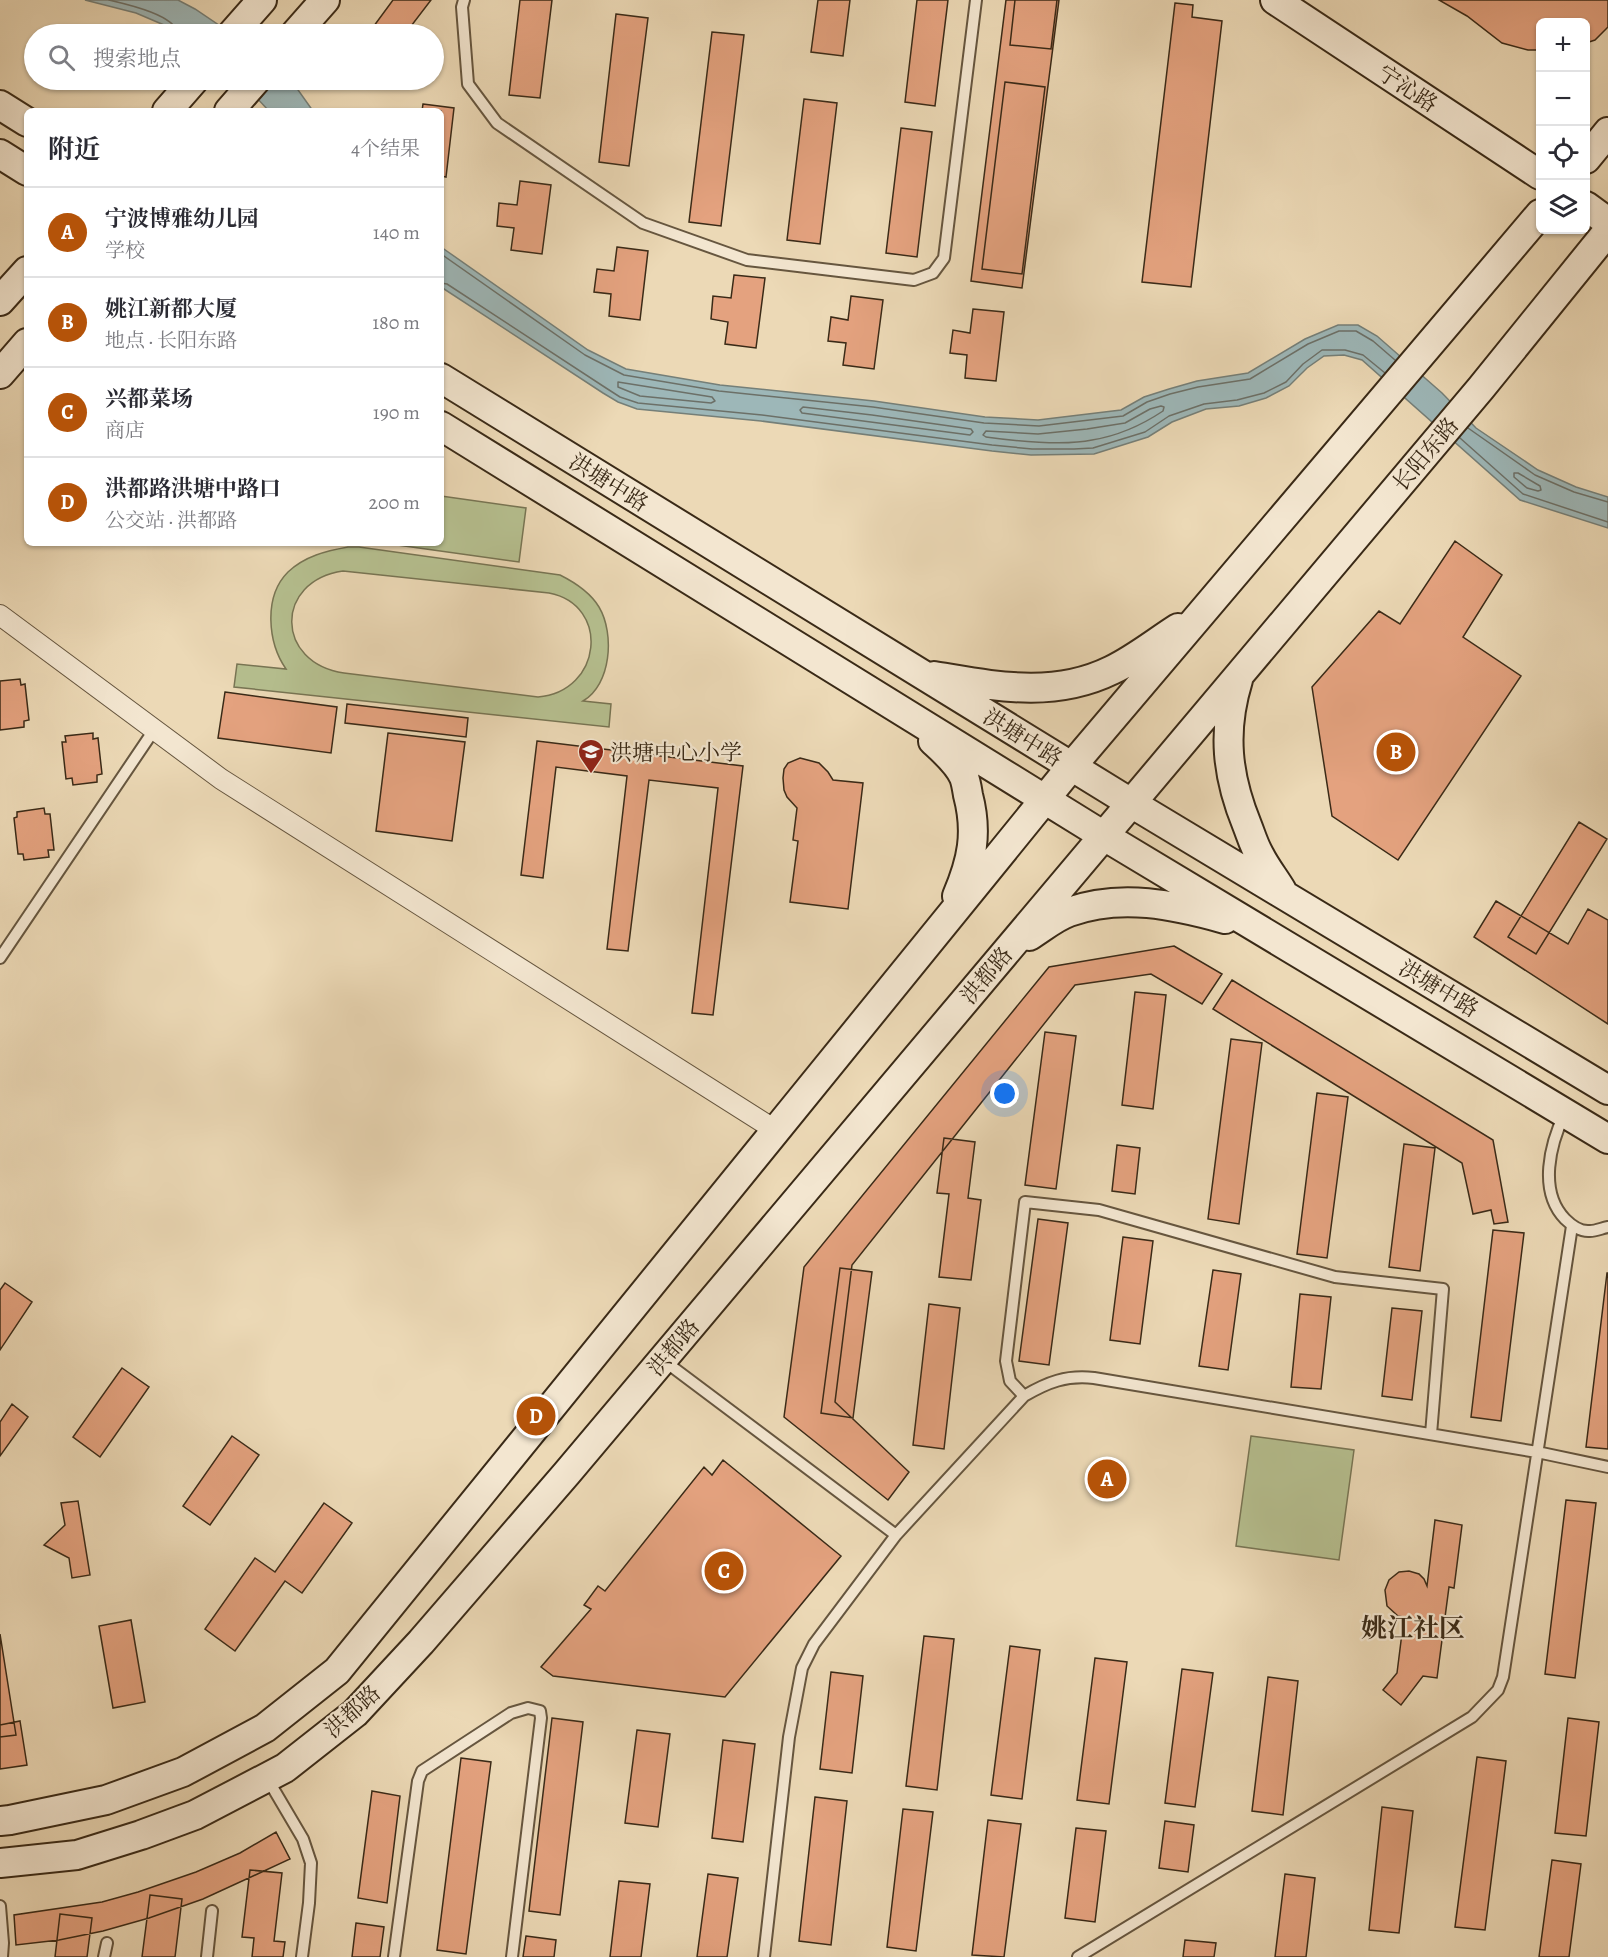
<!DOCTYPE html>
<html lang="zh">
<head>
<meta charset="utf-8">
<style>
  body { margin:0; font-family:Alegreya,"Noto Serif SC",serif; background:#f2f2f3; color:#2b2b33 }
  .controls { position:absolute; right:18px; top:18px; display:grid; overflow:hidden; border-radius:9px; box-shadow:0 2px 4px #0004 }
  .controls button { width:54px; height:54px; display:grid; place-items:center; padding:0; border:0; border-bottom:2px solid #e1e1e2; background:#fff; color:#2b2b33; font:30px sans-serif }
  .you { position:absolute; left:1005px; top:1094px; width:21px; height:21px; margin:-15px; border:4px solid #fff; border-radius:50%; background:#1a73e8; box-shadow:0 0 0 9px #1a73e833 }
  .badge { display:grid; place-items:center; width:39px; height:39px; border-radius:50%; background:#b45309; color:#fff; font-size:20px; font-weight:700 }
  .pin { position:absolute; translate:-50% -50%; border:3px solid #fff; box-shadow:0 2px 6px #0006 }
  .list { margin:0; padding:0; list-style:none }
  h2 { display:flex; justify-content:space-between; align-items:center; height:78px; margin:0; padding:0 24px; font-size:26px }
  h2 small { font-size:20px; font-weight:400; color:#7c7c81 }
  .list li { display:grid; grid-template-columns:39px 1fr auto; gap:18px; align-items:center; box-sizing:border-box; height:90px; padding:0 24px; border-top:2px solid #e1e1e2 }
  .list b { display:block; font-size:22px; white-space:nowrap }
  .list p { margin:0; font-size:20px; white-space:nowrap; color:#7c7c81 }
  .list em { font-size:20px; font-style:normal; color:#7c7c81 }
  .icon { flex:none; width:33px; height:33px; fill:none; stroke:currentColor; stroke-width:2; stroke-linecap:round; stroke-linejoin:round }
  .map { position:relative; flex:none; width:1608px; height:1957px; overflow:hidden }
  .search { position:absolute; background:#fff; box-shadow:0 2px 4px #0004; left:24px; top:24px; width:420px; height:66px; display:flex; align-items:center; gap:15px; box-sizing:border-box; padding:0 21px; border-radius:33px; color:#7c7c81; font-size:22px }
  .panel { position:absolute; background:#fff; box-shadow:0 2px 4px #0004; left:24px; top:108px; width:420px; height:438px; border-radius:9px }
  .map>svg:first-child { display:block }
  .green { fill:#b6c090; stroke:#787554; stroke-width:1.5; fill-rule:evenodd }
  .water { fill:#9db7b8; stroke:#757f78; stroke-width:1.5 }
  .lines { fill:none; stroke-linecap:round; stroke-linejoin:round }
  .shore { stroke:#6c7068; stroke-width:1.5 }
  .building { fill:#e4a27f; stroke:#3a2a17; stroke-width:1.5 }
  .lane-casing { stroke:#66563f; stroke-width:14 }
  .street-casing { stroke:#66563f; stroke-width:22 }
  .secondary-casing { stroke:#3a2a17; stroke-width:32 }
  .lane { stroke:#f3e6d0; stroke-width:10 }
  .street { stroke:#f3e6d0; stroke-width:20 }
  .secondary { stroke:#f3e6d0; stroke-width:28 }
  .labels { text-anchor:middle; stroke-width:4.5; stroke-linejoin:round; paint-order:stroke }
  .street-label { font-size:22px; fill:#3a2a17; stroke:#f3e6d0 }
  .poi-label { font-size:22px; fill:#3a2a17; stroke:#f3e6d0; text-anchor:start }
  .quarter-label { font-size:26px; font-weight:bold; fill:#3a2a17; stroke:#f3e6d0 }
</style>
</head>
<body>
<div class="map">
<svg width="1608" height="1957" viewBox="0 0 1608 1957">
  <rect width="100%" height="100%" fill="#ecd9b6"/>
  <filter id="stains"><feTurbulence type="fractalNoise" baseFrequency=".00333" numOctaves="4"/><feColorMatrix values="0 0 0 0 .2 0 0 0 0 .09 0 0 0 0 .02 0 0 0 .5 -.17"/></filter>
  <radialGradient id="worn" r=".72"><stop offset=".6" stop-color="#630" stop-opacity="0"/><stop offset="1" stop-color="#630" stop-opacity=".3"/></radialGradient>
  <path class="green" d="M441,496L526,508L519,562L383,543H441Z
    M348,547H359L560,575C576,583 590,592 599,607C615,634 611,685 583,701L611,704L609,727L234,687L237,664L286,669C268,643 263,597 288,572C305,556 326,551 348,547ZM343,571L549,593C611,605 602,692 538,697L344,673C275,663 274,581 343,571Z
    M1251,1436L1354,1450L1339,1560L1236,1546Z"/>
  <path class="water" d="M85,0H178L195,9L232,34H175L164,25L136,13Z
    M233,80H291L313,111H269L255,96Z
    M441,247L588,350L626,369L720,385L874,401L985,417L1038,420L1121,410L1144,397L1169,389L1197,381L1248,373L1305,339L1338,325H1358L1377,336L1442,393L1476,428L1538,470L1576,487L1608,497V528L1520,500L1362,360L1344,355L1324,356L1307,368L1289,386L1266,398L1239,406L1206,409L1172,422L1148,437L1094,454L1031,455L992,451L761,421L637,409L618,402L603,393L441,287Z"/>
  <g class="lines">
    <path class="shore" d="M109,0C126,4 176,15 178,34
      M441,254L585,355L624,375L719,391L873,407L984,423L1039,426L1123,416L1147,402L1170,394L1198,387L1250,379L1308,344L1339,331H1356L1373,341L1395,360
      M441,283L447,284L606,388L620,397L638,403L762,415L992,445L1032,449H1074L1093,448L1145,432L1169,416L1204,404L1237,400L1264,393L1286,382L1303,364L1322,350H1345L1363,355L1385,373
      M618,382L712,397L715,401L711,403L640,396L618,387Z
      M1161,406L1164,407L1163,411C1142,425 1117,436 1092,440C1064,446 1014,441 986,437L983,435L986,431L1038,434L1087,429L1125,423L1150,409Z
      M803,407L872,415L971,429L973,432L970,435L802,413L800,410Z
      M1468,428L1535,475L1574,492L1608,502
      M1460,438L1523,494L1608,522
      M1518,473L1540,486L1541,490L1538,491L1527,488L1514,477V473Z"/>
  </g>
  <path class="building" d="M393,0H431L405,34H368Z
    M520,0H552L540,98L509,95Z
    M818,0H850L843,56L811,52Z
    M917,0H948L935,106L905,102Z
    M1006,0H1059L1022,288L971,281Z
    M1015,0H1057L1051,49L1010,45Z
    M1439,0H1608V27L1595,40L1586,43V22H1540V50H1528L1502,43L1467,16Z
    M1175,3L1193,5L1192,17L1222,21L1191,287L1142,282Z
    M616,14L648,18L629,166L599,162Z
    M712,32L744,35L721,226L689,222Z
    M1005,82L1045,87L1022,274L982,269Z
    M804,99L837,103L820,244L787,240Z
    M423,104L454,108L446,177L441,176V111H422Z
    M901,128L932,132L917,257L886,253Z
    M520,181L551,185L542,254L511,250L514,228L497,226L499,203L517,205Z
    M617,247L648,251L640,320L609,316L611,294L594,292L597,269L614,271Z
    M734,275L765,278L756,348L725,344L728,322L711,319L713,296L731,298Z
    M851,296L883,300L874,369L843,365L846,343L828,341L831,317L848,320Z
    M973,309L1004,312L996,381L965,378L967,355L950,353L953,330L970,333Z
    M1455,541L1502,575L1463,637L1521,676L1398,860L1332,816L1312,687L1379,611L1400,624Z
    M20,679L21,685L25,684L29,720L24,721V727L0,730V681Z
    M225,692L337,707L331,753L218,738Z
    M347,704L468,718L466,737L345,723Z
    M93,733V739L98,738L102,774L97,775V782L73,785L72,778L66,779L62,742H66L65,736Z
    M388,733L465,742L452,841L376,831Z
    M537,741L743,766L713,1015L692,1013L718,788L649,780L628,951L607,949L627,776L556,767L543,878L521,875Z
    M800,758L819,763L828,772L833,780L863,783L848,909L790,902L798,841L793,840L797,808L787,797L784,790L783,778L784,769L788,763Z
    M44,808L45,814H50L54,850H48L49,857L24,860L23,854H18L14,818L17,817V812Z
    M1579,822L1607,839L1536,954L1508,937Z
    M1496,901L1568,944L1588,909L1608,920V1024L1474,937Z
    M1174,946L1222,974L1202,1004L1151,974L1075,985L852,1265L835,1402L909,1472L888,1500L784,1417L804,1267L1049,967Z
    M1232,980L1493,1140L1508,1222L1494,1224L1491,1210L1473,1214L1462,1163L1213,1009Z
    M1135,992L1166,995L1153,1109L1122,1105Z
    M1045,1032L1076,1036L1056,1189L1025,1185Z
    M1231,1039L1262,1043L1239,1224L1208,1219Z
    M1317,1093L1348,1097L1327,1258L1297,1254Z
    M944,1138L975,1142L968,1198L981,1200L971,1280L939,1277L949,1194L937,1193Z
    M1404,1144L1435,1148L1420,1271L1389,1267Z
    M1117,1145L1140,1148L1135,1194L1112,1191Z
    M1038,1219L1068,1223L1049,1365L1019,1361Z
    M1493,1230L1524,1233L1501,1421L1471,1417Z
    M1123,1237L1153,1241L1140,1344L1110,1340Z
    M840,1268L872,1272L853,1418L821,1413Z
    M1213,1270L1241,1274L1228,1370L1199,1366Z
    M1607,1273H1608V1449L1586,1447Z
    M5,1283L32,1302L0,1350V1290Z
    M1300,1294L1331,1297L1321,1389L1291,1387Z
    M929,1304L960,1308L944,1449L913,1445Z
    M1392,1308L1422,1311L1412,1400L1382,1396Z
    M122,1368L149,1387L100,1457L73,1437Z
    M12,1404L28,1417L0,1456V1422Z
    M232,1436L259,1455L210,1525L183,1506Z
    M723,1460L841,1556L725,1697L553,1676L541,1667L591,1609L584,1605L598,1586L605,1591L704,1467L712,1475Z
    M1566,1500L1596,1503L1575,1678L1545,1674Z
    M78,1501L90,1575L72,1578L69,1558L44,1545L65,1525L61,1503Z
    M324,1503L352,1523L302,1593L285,1581L235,1651L205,1629L255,1558L275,1572Z
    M1435,1520L1462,1525L1454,1588L1449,1587L1437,1678L1423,1676L1401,1705L1383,1690L1397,1673L1404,1617L1398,1616L1387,1606L1385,1590L1389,1580L1399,1572L1409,1571L1419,1574L1424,1579L1427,1586Z
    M131,1620L145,1702L113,1708L99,1626Z
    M0,1634L16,1735L0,1737Z
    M924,1636L954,1639L937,1790L906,1786Z
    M1010,1646L1040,1650L1022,1799L991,1795Z
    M1095,1658L1127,1662L1109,1804L1077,1800Z
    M1182,1669L1213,1673L1195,1807L1165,1803Z
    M831,1672L863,1676L852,1773L820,1769Z
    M1268,1677L1298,1681L1283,1815L1252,1811Z
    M552,1718L583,1722L560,1915L529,1911Z
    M1568,1718L1599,1722L1586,1836L1555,1833Z
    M20,1721L27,1765L0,1769V1725Z
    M637,1730L670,1734L658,1827L625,1823Z
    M723,1740L755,1744L743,1842L712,1838Z
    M1477,1757L1506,1761L1485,1930L1455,1927Z
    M461,1758L491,1762L466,1954L437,1950Z
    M372,1791L400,1796L387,1903L358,1898Z
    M815,1797L847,1801L831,1945L799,1941Z
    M1382,1807L1413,1811L1399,1933L1369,1930Z
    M903,1809L933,1812L916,1951L887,1947Z
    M988,1820L1021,1824L1004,1957L972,1955Z
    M1165,1821L1194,1825L1188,1872L1159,1868Z
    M1076,1828L1106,1831L1095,1922L1065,1918Z
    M276,1832L290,1859L203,1899L149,1918L103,1931L59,1940L16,1945L14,1915L102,1902L138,1892L196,1872L240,1853Z
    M1552,1860L1581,1864L1569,1957H1539Z
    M250,1870L282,1873L274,1941L285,1942L283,1957H252L254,1938L242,1937Z
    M708,1874L738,1878L727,1957H697Z
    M1285,1874L1315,1878L1306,1957H1275Z
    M619,1881L650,1884L641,1957H610Z
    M150,1895L182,1899L175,1957H142Z
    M60,1914L92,1918L87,1957H55Z
    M356,1923L384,1927L380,1957H352Z
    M526,1936L556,1940L554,1957H523Z
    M1185,1940L1216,1943L1214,1957H1183Z"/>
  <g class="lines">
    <defs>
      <path id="lane" d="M464,0L462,7L468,84L497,123L643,223L747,260L914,280L933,273L944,258L976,0
        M0,958L154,730
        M1565,1113C1550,1144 1538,1191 1565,1219C1571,1225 1581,1232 1590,1231C1596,1231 1602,1228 1608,1227
        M663,1360L896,1535
        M1024,1396L1010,1381L1006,1361L1025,1202L1099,1210L1335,1277L1443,1289L1431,1434
        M267,1778L303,1839L311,1863L309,1903L302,1957
        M0,1906L3,1943L2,1957
        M104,1957L107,1943
        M207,1957L212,1911
        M394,1957L418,1781L422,1771L511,1713L528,1708L540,1711L541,1718L512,1957
        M764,1957L789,1737L802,1668L814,1644L896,1535L1024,1396C1048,1382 1066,1375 1094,1378L1537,1452L1608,1467
        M1078,1957L1472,1717L1498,1690L1503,1677L1572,1226"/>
      <path id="street" d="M0,615L221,779L775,1130"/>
      <path id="secondary" d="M1275,0L1540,175
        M232,34L262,0
        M295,34L325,0
        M0,105L27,122
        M167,111L194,80
        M229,111L256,80
        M0,154L27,171
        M1586,159L1608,132
        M1586,206L1608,222
        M0,301L27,271
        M0,374L27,343
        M441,378L1131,803L1608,1090
        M441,426L1104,836L1608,1139
        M934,676C995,686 1053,699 1112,670C1135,659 1156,642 1178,628
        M1238,680C1222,732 1227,776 1247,825C1251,835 1254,846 1260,856C1266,868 1275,879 1282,891
        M933,741C944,751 958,763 964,777C966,782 967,789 968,795C978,833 972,861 957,896
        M1029,936C1042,928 1055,917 1069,912C1121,893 1175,905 1225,919
        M0,1821L10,1820L106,1800L183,1772L265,1728L337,1671L1071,767L1540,214
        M0,1863L77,1855L141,1835L195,1815L285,1768L355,1713L421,1642L567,1473L1481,388L1608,231"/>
    </defs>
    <use href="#lane" class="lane-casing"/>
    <use href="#street" class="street-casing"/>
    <use href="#secondary" class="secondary-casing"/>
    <use href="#lane" class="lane"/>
    <use href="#street" class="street"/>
    <use href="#secondary" class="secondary"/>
  </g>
  <defs>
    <symbol id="school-pin" viewBox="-11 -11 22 30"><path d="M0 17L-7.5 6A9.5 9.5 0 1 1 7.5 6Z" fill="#8f2418" stroke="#f3e6d0"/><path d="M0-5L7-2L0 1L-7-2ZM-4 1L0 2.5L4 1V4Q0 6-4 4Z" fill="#fff"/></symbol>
  </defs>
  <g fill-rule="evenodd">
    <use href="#school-pin" x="576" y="737" width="30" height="40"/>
  </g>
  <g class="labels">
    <g class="street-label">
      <text transform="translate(1408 88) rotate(33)" y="8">宁沁路</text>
      <text transform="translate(1425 454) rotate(-50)" y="8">长阳东路</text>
      <text transform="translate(609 482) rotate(32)" y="8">洪塘中路</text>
      <text transform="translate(1023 737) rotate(32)" y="8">洪塘中路</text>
      <text transform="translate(986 975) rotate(-50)" y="8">洪都路</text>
      <text transform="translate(1439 988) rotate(31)" y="8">洪塘中路</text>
      <text transform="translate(673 1347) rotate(-50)" y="8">洪都路</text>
      <text transform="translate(352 1711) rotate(-42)" y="8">洪都路</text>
    </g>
    <g class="poi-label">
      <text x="610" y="760">洪塘中心小学</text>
    </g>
    <g class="quarter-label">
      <text x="1413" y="1637">姚江社区</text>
    </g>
  </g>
  <rect width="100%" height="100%" filter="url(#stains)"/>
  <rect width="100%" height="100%" fill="url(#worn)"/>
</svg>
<div class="controls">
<button>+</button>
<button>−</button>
<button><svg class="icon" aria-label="locate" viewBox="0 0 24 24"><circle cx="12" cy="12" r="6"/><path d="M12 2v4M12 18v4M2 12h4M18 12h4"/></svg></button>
<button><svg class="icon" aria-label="layers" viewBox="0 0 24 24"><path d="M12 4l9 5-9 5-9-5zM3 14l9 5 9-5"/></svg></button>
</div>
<div class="you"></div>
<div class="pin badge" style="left:1107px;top:1479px">A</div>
<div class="pin badge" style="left:1396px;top:752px">B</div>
<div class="pin badge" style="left:724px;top:1571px">C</div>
<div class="pin badge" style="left:536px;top:1416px">D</div>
<div class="search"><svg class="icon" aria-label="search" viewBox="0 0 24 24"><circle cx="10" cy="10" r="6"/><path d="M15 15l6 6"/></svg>搜索地点</div>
<section class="panel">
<h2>附近<small>4个结果</small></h2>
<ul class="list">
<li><span class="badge">A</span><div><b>宁波博雅幼儿园</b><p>学校</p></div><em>140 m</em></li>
<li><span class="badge">B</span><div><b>姚江新都大厦</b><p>地点 · 长阳东路</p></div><em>180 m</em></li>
<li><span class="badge">C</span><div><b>兴都菜场</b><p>商店</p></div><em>190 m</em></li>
<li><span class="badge">D</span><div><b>洪都路洪塘中路口</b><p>公交站 · 洪都路</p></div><em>200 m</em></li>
</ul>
</section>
</div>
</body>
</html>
